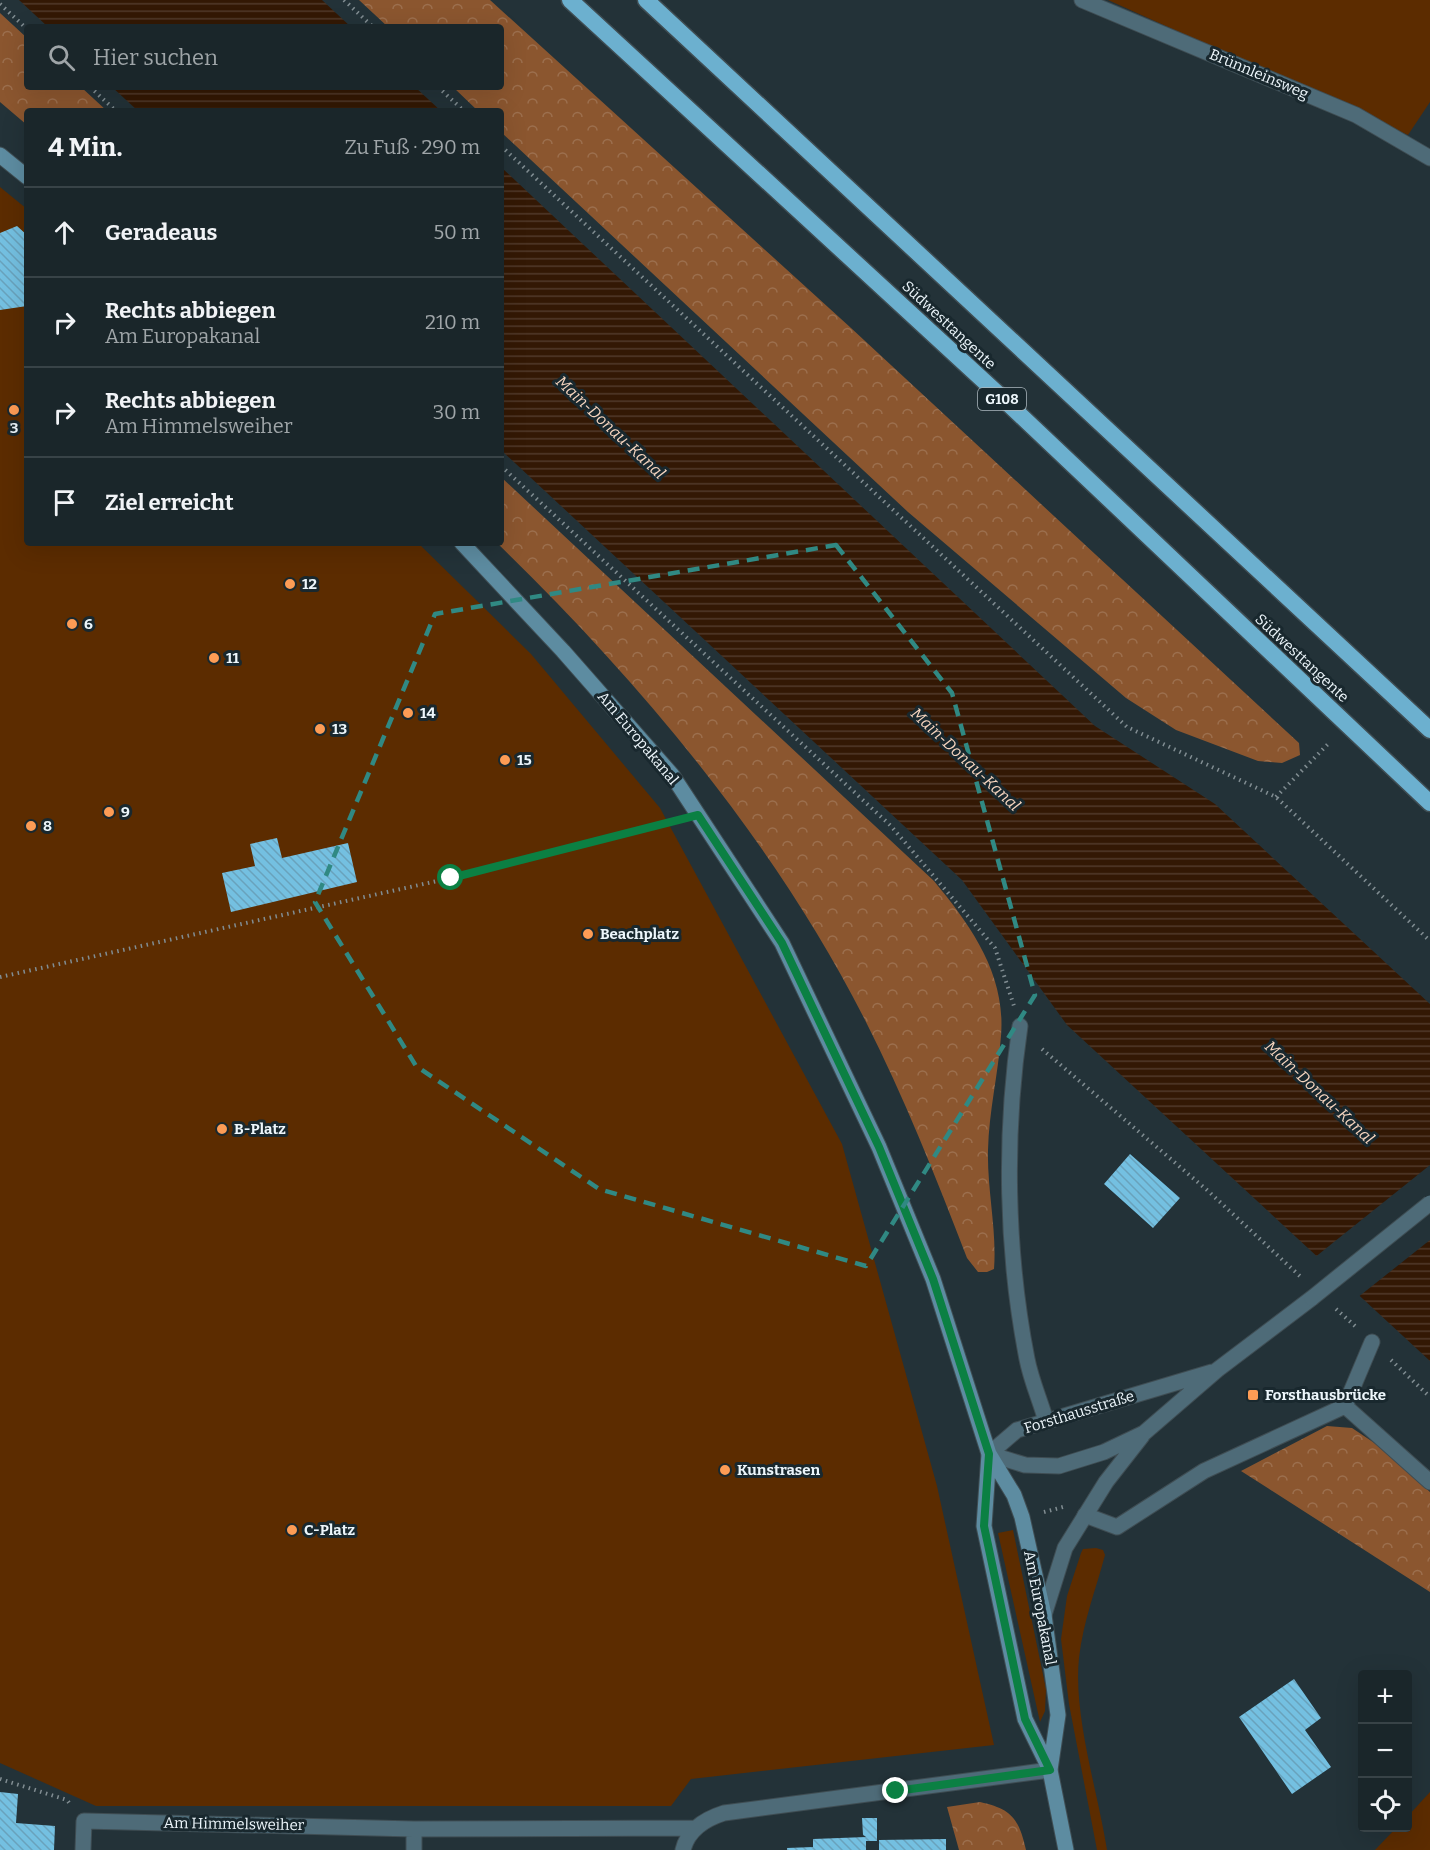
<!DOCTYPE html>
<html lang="de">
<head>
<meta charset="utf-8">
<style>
  body { margin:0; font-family:Bitter,serif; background:#273236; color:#f1f3f6 }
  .controls { position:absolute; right:18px; bottom:18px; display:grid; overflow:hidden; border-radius:6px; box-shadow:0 6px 24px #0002 }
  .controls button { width:54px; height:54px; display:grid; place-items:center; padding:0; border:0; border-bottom:2px solid #384347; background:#1a262a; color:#f1f3f6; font:30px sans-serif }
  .stop { position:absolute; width:18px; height:18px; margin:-14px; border:4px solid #0b8043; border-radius:50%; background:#fff }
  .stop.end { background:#0b8043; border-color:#fff; box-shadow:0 2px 6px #0008 }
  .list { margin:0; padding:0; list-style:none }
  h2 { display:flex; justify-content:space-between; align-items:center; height:78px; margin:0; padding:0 24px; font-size:26px }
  h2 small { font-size:20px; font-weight:400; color:#9fa5a8 }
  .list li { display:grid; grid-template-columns:39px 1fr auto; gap:18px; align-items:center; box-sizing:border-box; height:90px; padding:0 24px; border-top:2px solid #384347 }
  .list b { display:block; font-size:22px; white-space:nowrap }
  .list p { margin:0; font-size:20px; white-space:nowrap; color:#9fa5a8 }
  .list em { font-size:20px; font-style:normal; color:#9fa5a8 }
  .icon { flex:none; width:33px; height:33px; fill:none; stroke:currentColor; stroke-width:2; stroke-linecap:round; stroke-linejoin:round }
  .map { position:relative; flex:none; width:1430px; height:1850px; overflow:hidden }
  .search { position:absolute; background:#1a262a; box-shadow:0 6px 24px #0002; left:24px; top:24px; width:480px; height:66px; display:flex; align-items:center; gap:15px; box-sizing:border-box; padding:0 21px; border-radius:6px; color:#9fa5a8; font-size:22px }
  .panel { position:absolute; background:#1a262a; box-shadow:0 6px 24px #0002; left:24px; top:108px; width:480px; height:438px; border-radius:6px }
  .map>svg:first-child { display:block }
  .green { fill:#5c2c00 }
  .forest { fill:url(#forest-crowns) }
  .water { fill:url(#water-rules) }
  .pier { fill:#233238 }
  .building { fill:url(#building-back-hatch) }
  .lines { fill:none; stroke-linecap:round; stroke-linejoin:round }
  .service-casing { stroke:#3f4d53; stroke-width:17 }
  .minor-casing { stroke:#3f4d53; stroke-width:17 }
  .tertiary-casing { stroke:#3f4d53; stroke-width:17 }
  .secondary-casing { stroke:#3f4d53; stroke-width:17 }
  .trunk-casing { stroke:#3f4d53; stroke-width:19 }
  .path { stroke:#818d92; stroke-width:4; stroke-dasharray:1.5 4.5; stroke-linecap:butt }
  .service { stroke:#4e6b78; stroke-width:15 }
  .minor { stroke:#4e6b78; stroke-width:15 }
  .tertiary { stroke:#4e6b78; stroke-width:15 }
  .secondary { stroke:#5d8ca1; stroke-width:15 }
  .trunk { stroke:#6cb0cf; stroke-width:16 }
  .tertiary-bridge-casing { stroke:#3f4d53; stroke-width:17; stroke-linecap:butt }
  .tertiary-bridge { stroke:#4e6b78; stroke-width:15 }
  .route { stroke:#0b8043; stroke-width:8 }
  .marked { fill:none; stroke:#308983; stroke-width:4.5; stroke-dasharray:12 8; stroke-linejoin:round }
  .poi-dot { fill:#fd9c55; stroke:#19282e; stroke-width:2 }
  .labels { text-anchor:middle; stroke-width:6; stroke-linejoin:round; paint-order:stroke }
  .shield { fill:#19282e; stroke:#adb8be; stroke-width:1.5 }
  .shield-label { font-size:14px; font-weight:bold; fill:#edf6fb }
  .street-label { font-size:15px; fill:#edf6fb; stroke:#19282e }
  .poi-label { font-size:15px; font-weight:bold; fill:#edf6fb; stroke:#19282e; text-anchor:start }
  .water-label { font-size:16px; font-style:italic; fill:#f6d5bf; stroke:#19282e }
</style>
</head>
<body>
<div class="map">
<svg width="1430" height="1850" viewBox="0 0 1430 1850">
  <defs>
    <pattern id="forest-crowns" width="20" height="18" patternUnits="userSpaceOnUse" patternTransform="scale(1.5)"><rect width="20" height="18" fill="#8b562f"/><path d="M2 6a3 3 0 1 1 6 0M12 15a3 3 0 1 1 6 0" fill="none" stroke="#9c6f4e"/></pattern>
    <pattern id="water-rules" width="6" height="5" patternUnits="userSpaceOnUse" patternTransform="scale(1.5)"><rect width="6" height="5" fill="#331804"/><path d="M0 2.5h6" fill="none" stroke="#513a2a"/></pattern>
    <pattern id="building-back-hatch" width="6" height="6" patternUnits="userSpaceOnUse" patternTransform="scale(1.5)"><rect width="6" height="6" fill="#74c0e1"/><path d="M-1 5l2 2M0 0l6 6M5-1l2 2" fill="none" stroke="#69a2bc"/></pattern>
  </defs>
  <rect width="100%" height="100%" fill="#233238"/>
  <path class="green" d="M1108,0H1430V102L1408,135Z
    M0,187L27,209V543H418L531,654L660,808L842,1144L937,1486L994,1745L691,1779L671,1806H96L0,1763Z
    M1013,1530L1046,1689L1045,1711L1040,1722L998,1533Z
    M1096,1548L1103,1550L1105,1555C1096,1589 1083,1622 1079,1658C1073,1716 1098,1792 1107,1850H1097L1069,1704L1061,1639L1067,1596L1081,1553L1083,1549Z
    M1430,1792V1850H1375L1396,1828H1408V1816Z"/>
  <path class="forest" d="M359,0H490L851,328L1299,743L1300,755L1282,763L1258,761L1176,730L1126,698L908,512L501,132V111H478L453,87H501V27H388Z
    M0,13L27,38V87H81L107,111H27V125L0,102Z
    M501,477L934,881C971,926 1006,974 1001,1036C998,1075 989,1111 988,1150C987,1190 997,1230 994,1269L987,1272H978L967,1258C936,1177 904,1097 865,1020C776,844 638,679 497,543H501Z
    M1327,1426L1352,1428L1385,1450L1430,1492V1592L1241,1471Z
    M980,1802C1012,1809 1019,1819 1026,1850H959L947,1807Z"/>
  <path class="water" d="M19,0H322L351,27H48Z
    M112,87H415L441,111H138Z
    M501,167L1095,726L1215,804L1430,1004V1361L1067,1025L962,880L501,450Z"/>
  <path class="pier" d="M1430,1165V1240L1357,1298L1314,1258Z"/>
  <path class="building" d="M17,226L27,235V306L0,310V233Z
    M277,838L282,858L348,843L357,882L231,912L222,873L255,866L250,844Z
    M1130,1154L1180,1198L1153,1228L1104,1184Z
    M1294,1679L1321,1718L1305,1730L1331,1767L1292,1794L1239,1717Z
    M0,1792L18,1794L16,1823L55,1826L54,1850H0Z
    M862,1818H877V1841H866V1850H787V1848L813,1847V1839L866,1837L863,1835Z
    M946,1839V1850H879V1840Z"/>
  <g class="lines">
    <defs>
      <path id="service" d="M1020,1026C1004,1134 1006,1252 1027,1359C1031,1380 1040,1400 1046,1421
        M1345,1406L1430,1482
        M1085,1515L1117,1527L1204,1471L1345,1406L1372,1342"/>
      <path id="minor" d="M1082,0L1356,115L1430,158
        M414,1829V1850
        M83,1850L84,1821L414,1829L695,1828
        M683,1850C688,1829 705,1819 724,1813L1050,1770"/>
      <path id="tertiary" d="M989,1454L1025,1465L1059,1466L1104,1452L1144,1433L1217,1370L1312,1298
        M989,1454L1017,1430L1212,1372
        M1044,1615L1065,1548L1106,1482L1142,1436"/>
      <path id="secondary" d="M0,155L27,177
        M462,543L563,651L672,775L782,943L879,1147L933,1279L989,1454L1014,1495L1022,1517L1044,1615L1058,1715L1050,1770
        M989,1454L984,1526L1025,1719L1050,1770L1066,1850"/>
      <path id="trunk" d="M570,0L997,393L1430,803
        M646,0L1430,730"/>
    </defs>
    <use href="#service" class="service-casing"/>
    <use href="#minor" class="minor-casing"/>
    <use href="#tertiary" class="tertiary-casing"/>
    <use href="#secondary" class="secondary-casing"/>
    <use href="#trunk" class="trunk-casing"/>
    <path class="path" d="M344,0L373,27
      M0,4L27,29
      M90,87L116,111
      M438,87L464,111
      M501,146L1127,727L1276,797L1430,941
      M501,466L891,826L995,948L1014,1006
      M1276,797L1330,742
      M0,977L451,878L674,821
      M1042,1049L1207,1190L1302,1278
      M1336,1309L1355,1326
      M1391,1360L1430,1397
      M1044,1512L1063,1507
      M0,1779L67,1800L70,1804"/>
    <use href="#service" class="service"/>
    <use href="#minor" class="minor"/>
    <use href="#tertiary" class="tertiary"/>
    <use href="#secondary" class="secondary"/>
    <use href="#trunk" class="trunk"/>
    <defs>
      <path id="tertiary-bridge" d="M1312,1298L1430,1203"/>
    </defs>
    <use href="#tertiary-bridge" class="tertiary-bridge-casing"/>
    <use href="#tertiary-bridge" class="tertiary-bridge"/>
  </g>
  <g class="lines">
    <path class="route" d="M451,878L698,815L782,943L879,1147L933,1279L989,1454L984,1526L1025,1719L1050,1770L896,1791"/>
  </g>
  <path class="marked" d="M836,545L952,693L1035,995L866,1266L599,1189L416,1066L315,902L435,614Z"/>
  <g class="poi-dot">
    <circle cx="14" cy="410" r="6"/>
    <circle cx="290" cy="584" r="6"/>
    <circle cx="72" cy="624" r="6"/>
    <circle cx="214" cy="658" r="6"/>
    <circle cx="408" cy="713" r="6"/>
    <circle cx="320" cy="729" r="6"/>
    <circle cx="505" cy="760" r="6"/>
    <circle cx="109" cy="812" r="6"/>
    <circle cx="31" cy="826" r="6"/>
    <circle cx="588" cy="934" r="6"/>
    <circle cx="222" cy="1129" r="6"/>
    <rect x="1247" y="1389" width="12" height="12" rx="3"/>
    <circle cx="725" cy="1470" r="6"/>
    <circle cx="292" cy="1530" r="6"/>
  </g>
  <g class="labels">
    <rect class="shield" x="978" y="388" width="48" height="22" rx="4.5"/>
    <g class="shield-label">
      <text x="1002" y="404">G108</text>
    </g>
    <g class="street-label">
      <text transform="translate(1259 74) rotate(23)" y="5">Brünnleinsweg</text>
      <text transform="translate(949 325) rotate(43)" y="5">Südwesttangente</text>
      <text transform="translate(1302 658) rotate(43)" y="5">Südwesttangente</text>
      <text transform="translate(638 738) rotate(50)" y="5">Am Europakanal</text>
      <text transform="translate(1079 1412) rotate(-17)" y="5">Forsthausstraße</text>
      <text transform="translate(1040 1608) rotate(79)" y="5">Am Europakanal</text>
      <text transform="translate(234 1824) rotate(1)" y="5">Am Himmelsweiher</text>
    </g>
    <g class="poi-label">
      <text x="14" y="433" text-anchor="middle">3</text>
      <text x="302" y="589">12</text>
      <text x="84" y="629">6</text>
      <text x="226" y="663">11</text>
      <text x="420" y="718">14</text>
      <text x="332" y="734">13</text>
      <text x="517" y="765">15</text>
      <text x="121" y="817">9</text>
      <text x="43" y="831">8</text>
      <text x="600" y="939">Beachplatz</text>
      <text x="234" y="1134">B-Platz</text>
      <text x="1265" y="1400">Forsthausbrücke</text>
      <text x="737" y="1475">Kunstrasen</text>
      <text x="304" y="1535">C-Platz</text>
    </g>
    <g class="water-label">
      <text transform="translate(611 427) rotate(43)" y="6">Main-Donau-Kanal</text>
      <text transform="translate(966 759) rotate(43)" y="6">Main-Donau-Kanal</text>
      <text transform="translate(1320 1092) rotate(43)" y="6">Main-Donau-Kanal</text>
    </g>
  </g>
</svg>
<div class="controls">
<button>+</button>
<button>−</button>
<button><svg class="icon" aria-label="locate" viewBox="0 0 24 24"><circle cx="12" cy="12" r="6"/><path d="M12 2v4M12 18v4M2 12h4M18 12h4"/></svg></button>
</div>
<div class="stop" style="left:451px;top:878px"></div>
<div class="stop end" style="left:896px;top:1791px"></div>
<div class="search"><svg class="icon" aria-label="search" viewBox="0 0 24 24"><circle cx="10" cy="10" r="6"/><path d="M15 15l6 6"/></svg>Hier suchen</div>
<section class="panel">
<h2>4 Min.<small>Zu Fuß · 290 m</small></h2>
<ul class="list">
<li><svg class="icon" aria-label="ahead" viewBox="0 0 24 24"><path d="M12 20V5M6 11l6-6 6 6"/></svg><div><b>Geradeaus</b></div><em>50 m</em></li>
<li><svg class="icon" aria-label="right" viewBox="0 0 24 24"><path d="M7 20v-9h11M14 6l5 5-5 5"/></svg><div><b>Rechts abbiegen</b><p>Am Europakanal</p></div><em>210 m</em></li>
<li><svg class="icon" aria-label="right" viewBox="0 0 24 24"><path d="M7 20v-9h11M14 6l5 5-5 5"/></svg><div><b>Rechts abbiegen</b><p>Am Himmelsweiher</p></div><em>30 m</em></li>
<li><svg class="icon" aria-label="arrive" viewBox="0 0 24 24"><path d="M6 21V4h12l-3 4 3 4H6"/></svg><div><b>Ziel erreicht</b></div></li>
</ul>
</section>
</div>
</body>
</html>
